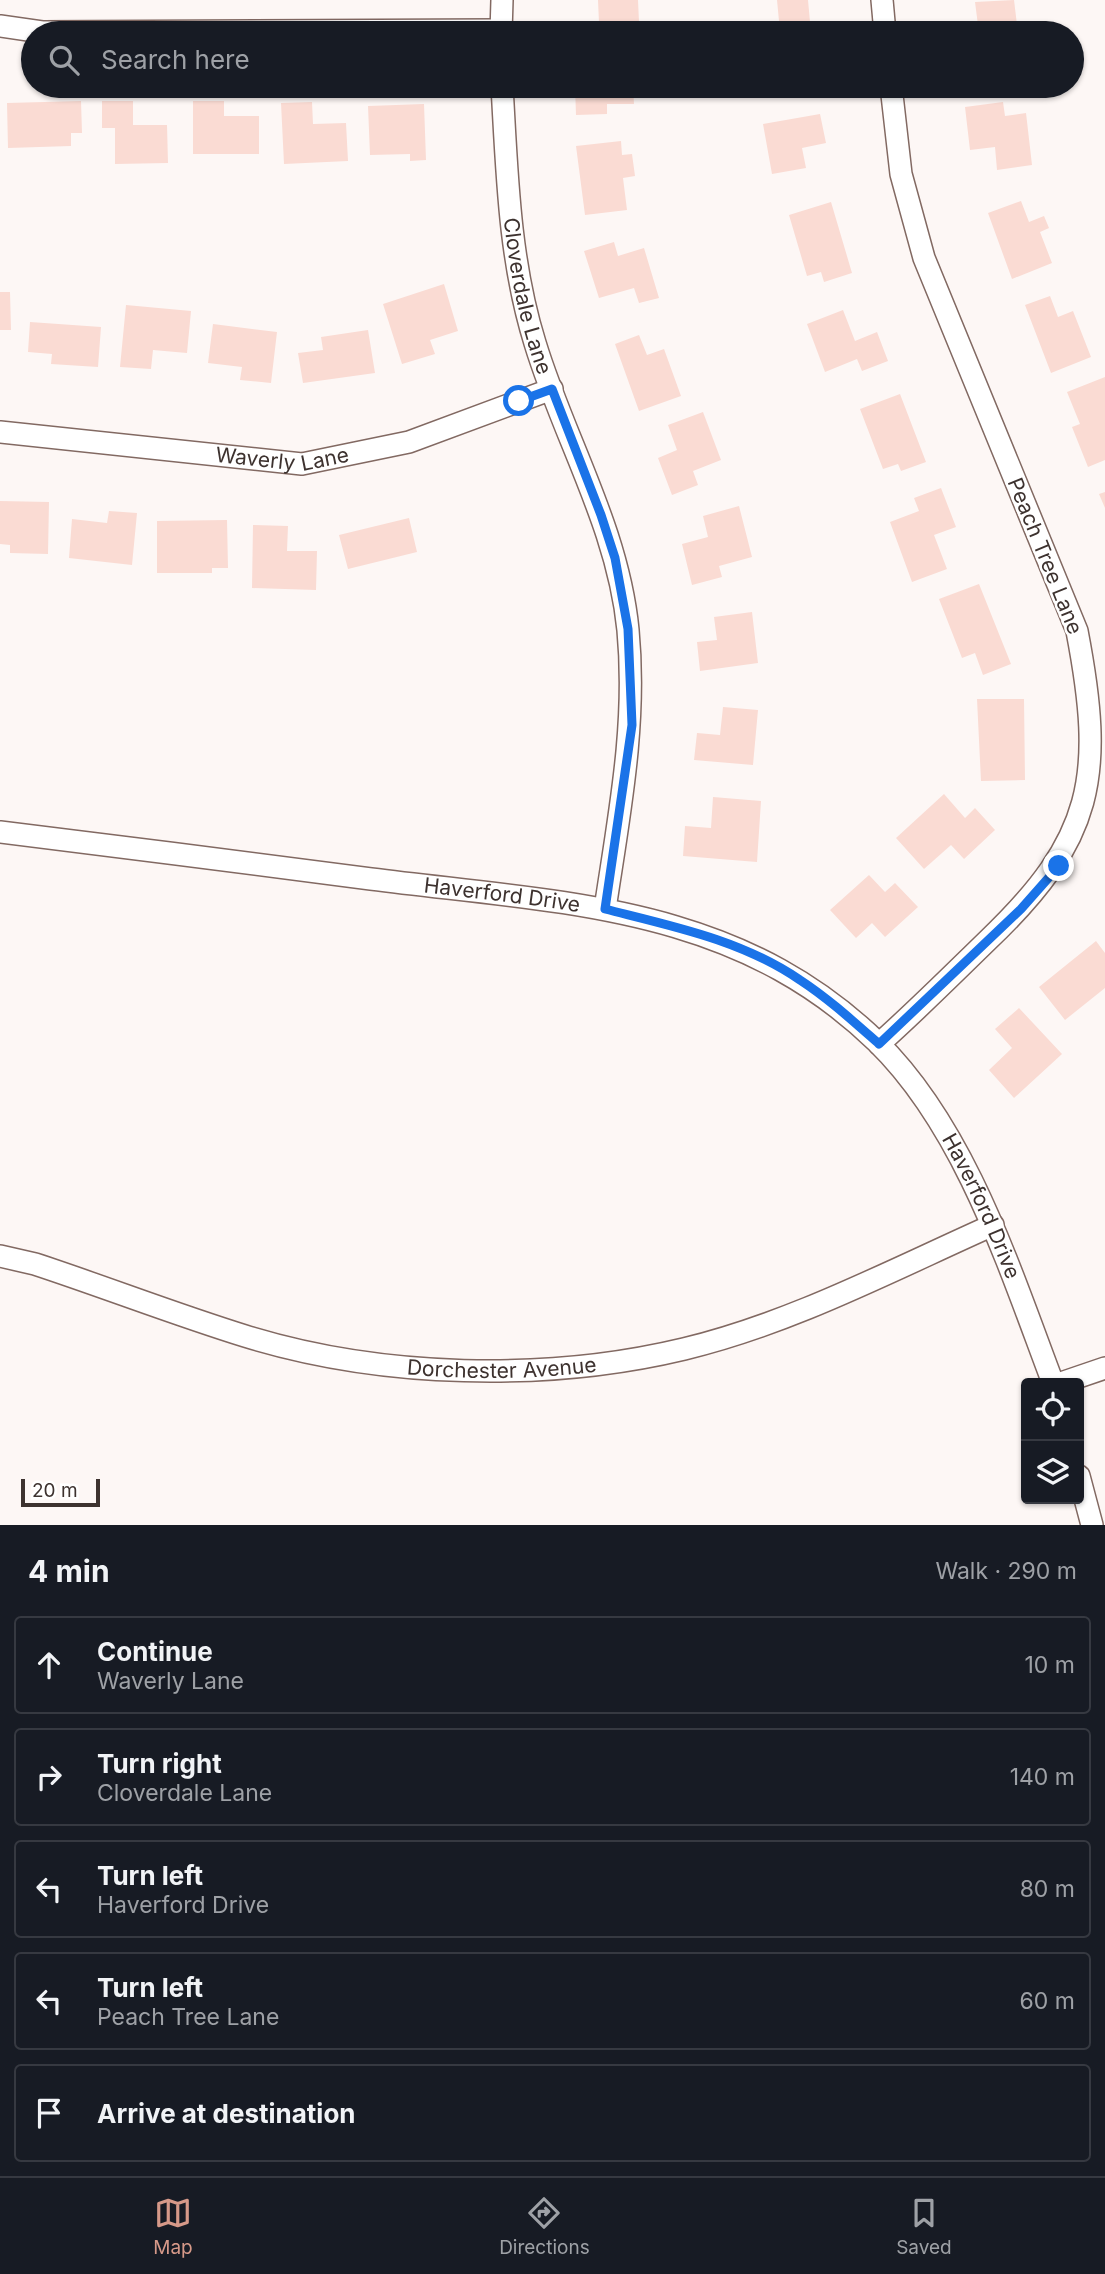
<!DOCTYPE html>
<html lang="en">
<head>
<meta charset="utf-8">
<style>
  body { margin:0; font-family:Inter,sans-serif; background:#242831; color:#f1f3f6 }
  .controls { position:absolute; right:21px; bottom:21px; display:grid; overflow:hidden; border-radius:7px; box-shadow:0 2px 5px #0004 }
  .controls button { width:63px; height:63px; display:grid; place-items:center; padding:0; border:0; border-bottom:2px solid #363941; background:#171b24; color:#f1f3f6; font:35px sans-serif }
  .scale { position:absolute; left:21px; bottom:18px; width:79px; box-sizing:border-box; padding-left:7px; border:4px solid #3d322f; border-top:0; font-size:19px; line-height:24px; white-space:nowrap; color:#3d322f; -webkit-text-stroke:5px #fff; paint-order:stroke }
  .stop { position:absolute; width:21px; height:21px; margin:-16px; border:5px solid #1a73e8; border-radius:50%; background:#fff }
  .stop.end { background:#1a73e8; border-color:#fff; box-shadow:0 2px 7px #0008 }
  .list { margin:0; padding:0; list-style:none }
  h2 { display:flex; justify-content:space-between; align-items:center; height:91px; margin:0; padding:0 28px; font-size:30px }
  h2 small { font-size:23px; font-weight:400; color:#9ea1a6 }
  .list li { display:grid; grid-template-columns:46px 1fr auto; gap:21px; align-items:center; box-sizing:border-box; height:98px; margin:0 14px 14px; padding:0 14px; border:2px solid #363941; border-radius:7px }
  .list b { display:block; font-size:26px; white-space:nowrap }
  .list p { margin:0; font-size:23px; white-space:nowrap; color:#9ea1a6 }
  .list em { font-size:23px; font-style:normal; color:#9ea1a6 }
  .icon { flex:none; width:38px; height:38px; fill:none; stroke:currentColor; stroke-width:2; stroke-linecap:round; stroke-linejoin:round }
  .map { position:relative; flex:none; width:1105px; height:1525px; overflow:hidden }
  .search { position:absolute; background:#171b24; box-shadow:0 2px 5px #0004; left:21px; right:21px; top:21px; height:77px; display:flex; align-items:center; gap:18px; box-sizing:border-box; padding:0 24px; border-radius:38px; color:#9ea1a6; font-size:26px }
  .sheet { height:651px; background:#171b24 }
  nav { display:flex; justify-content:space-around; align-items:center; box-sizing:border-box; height:98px; border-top:2px solid #363941; background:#171b24; font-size:19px; color:#9ea1a6 }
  nav a { display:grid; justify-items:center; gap:4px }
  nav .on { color:#d69989 }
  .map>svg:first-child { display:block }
  .building { fill:#fadbd3 }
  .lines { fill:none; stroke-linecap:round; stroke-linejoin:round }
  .minor-casing { stroke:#826962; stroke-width:24 }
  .minor { stroke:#fff; stroke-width:21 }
  .route { stroke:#1a73e8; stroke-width:9 }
  .labels { text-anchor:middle; stroke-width:5; stroke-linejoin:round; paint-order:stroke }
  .street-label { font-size:21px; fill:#3d322f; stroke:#fff }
</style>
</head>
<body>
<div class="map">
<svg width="1105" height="1525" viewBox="0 0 1105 1525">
  <rect width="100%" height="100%" fill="#fdf7f5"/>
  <path class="building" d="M598,0H638L639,22L599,23Z
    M777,0H808L811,33H766L765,22L779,21Z
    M1014,0L1018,33H979L975,2Z
    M575,86H633L634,104H607V114L576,115Z
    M81,101L82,133H71V146L8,148L7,103Z
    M102,101H133V125H167L168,163L115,164V128H102Z
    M193,101H224V116H259V154H193Z
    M312,102L313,124L346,123L348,161L284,164L281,103Z
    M1003,102L1005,116L1026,113L1032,165L997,170L995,147L970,150L965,107Z
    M424,104L426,160L410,161V154L370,155L368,106Z
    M820,114L826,143L802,148L806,168L772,174L763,124Z
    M621,141L622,155L632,154L635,176L623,178L627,210L585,215L576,146Z
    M1021,201L1029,222L1044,216L1049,228L1040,232L1052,263L1012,279L988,213Z
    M831,202L852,273L824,282L821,272L807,276L789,215Z
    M614,242L618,256L644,248L659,298L639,303L634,288L599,298L584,251Z
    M444,284L458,331L430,340L435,354L402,364L383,304Z
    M0,292H10L11,330H0Z
    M1050,296L1058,317L1073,311L1091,357L1051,373L1025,305Z
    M126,305L191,311L187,353L153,350L151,369L120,367Z
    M843,310L855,341L877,332L888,361L862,371L857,359L825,372L807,324Z
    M30,322L101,327L98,367L51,364L52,354L28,352Z
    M213,324L277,332L271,383L240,380L242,367L208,363Z
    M368,330L375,373L303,383L298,353L323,350L321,337Z
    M639,335L647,355L664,349L681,396L639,411L615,344Z
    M1105,377V460L1088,467L1072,427L1080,424L1067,392Z
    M900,394L926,462L901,471L898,464L883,469L860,409Z
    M703,412L721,460L693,471L698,485L672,495L658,458L677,450L668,425Z
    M941,488L956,527L934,535L947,569L912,582L890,522L919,511L914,498Z
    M1105,492V508L1099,494Z
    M0,501L49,502L48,554L10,553V545L0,544Z
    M739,506L752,557L719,566L722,577L692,585L682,544L708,537L703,516Z
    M109,511L137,513L132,565L69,558L72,519L107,523Z
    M409,518L417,552L348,569L339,535Z
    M227,520L228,568H212V573H157V521Z
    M253,525L288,526L287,551H317L316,590L252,588Z
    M979,584L1011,664L983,675L975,653L962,658L939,599Z
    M752,612L758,663L700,671L697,642L717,640L714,617Z
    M977,699H1024L1025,780L981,781Z
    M723,707L758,710L753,765L694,760L697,733L720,735Z
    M944,794L965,818L975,808L995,830L964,859L951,845L924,869L896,838Z
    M713,797L761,801L757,862L683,856L685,826L711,828Z
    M869,875L885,892L895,883L918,907L885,937L872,923L856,938L830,910Z
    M1096,941L1105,953V988L1065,1020L1039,987Z
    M1019,1008L1062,1054L1014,1098L989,1070L1012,1048L995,1029Z"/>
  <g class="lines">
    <defs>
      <g id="minor">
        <path d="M882,0L885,33"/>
        <path d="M0,26L42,32L501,30"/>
        <path d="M501,33L502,0"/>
        <path id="s1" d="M502,86C507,172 509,260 535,343C564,439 618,527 628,630C637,725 619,815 605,909"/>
        <path id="s2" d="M0,432L302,464L409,442L552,389"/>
        <path id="s3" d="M0,832C124,847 247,863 371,879C557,903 734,903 877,1042C966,1129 1010,1270 1053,1383"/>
        <path d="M879,1044C916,1011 951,976 987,941C1094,839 1105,777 1077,631L924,258L901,174L891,86"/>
        <path id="s4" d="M0,1256L35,1264C105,1287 174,1314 245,1336C381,1378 546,1382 684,1349C792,1323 892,1270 993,1225"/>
        <path d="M1061,1383L1105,1368"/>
        <path d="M1079,1476L1092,1525"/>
      </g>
    </defs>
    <use href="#minor" class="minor-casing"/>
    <use href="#minor" class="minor"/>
  </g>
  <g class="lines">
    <path class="route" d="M519,401L552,389L601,515L615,558L628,629L632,725L605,909C672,926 742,940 800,980C829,999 854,1022 879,1044L1021,909L1059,866"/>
  </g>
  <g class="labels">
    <g class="street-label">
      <text dy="7" stroke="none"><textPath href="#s1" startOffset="212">Cloverdale Lane</textPath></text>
      <text dy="7" stroke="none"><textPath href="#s2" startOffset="284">Waverly Lane</textPath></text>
      <text transform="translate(1045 556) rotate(68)" y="7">Peach Tree Lane</text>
      <text dy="7" stroke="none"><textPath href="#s3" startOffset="506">Haverford Drive</textPath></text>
      <text dy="7" stroke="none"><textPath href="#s3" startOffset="1113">Haverford Drive</textPath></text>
      <text dy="7" stroke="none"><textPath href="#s4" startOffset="518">Dorchester Avenue</textPath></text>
    </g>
  </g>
</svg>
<div class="controls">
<button><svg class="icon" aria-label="locate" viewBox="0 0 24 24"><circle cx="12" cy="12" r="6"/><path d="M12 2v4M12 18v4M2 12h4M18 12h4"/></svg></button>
<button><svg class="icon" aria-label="layers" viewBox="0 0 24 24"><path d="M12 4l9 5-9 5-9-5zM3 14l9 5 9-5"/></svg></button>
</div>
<div class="scale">20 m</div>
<div class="stop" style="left:519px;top:401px"></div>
<div class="stop end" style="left:1059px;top:866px"></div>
<div class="search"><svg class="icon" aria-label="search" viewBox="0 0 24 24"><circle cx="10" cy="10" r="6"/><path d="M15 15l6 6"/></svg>Search here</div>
</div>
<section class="sheet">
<h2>4 min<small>Walk · 290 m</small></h2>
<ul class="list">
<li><svg class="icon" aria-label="ahead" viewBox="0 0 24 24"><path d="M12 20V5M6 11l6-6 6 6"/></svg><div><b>Continue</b><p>Waverly Lane</p></div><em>10 m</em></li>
<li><svg class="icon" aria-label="right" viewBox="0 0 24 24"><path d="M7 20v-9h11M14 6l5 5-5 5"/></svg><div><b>Turn right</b><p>Cloverdale Lane</p></div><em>140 m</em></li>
<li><svg class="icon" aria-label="left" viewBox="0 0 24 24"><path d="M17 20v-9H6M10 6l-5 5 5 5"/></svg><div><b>Turn left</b><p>Haverford Drive</p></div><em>80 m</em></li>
<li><svg class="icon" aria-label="left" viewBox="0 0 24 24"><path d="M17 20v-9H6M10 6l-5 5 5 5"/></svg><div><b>Turn left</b><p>Peach Tree Lane</p></div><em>60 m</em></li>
<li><svg class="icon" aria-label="arrive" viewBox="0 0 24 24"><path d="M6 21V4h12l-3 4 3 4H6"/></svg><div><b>Arrive at destination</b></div></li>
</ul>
</section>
<nav>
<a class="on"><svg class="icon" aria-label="map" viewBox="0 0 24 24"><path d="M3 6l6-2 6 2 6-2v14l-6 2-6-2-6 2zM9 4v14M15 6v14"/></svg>Map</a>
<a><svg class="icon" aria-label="directions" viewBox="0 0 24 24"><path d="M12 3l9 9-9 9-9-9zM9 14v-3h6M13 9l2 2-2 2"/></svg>Directions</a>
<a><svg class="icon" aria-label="saved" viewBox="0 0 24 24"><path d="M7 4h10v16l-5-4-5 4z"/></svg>Saved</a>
</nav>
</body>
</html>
